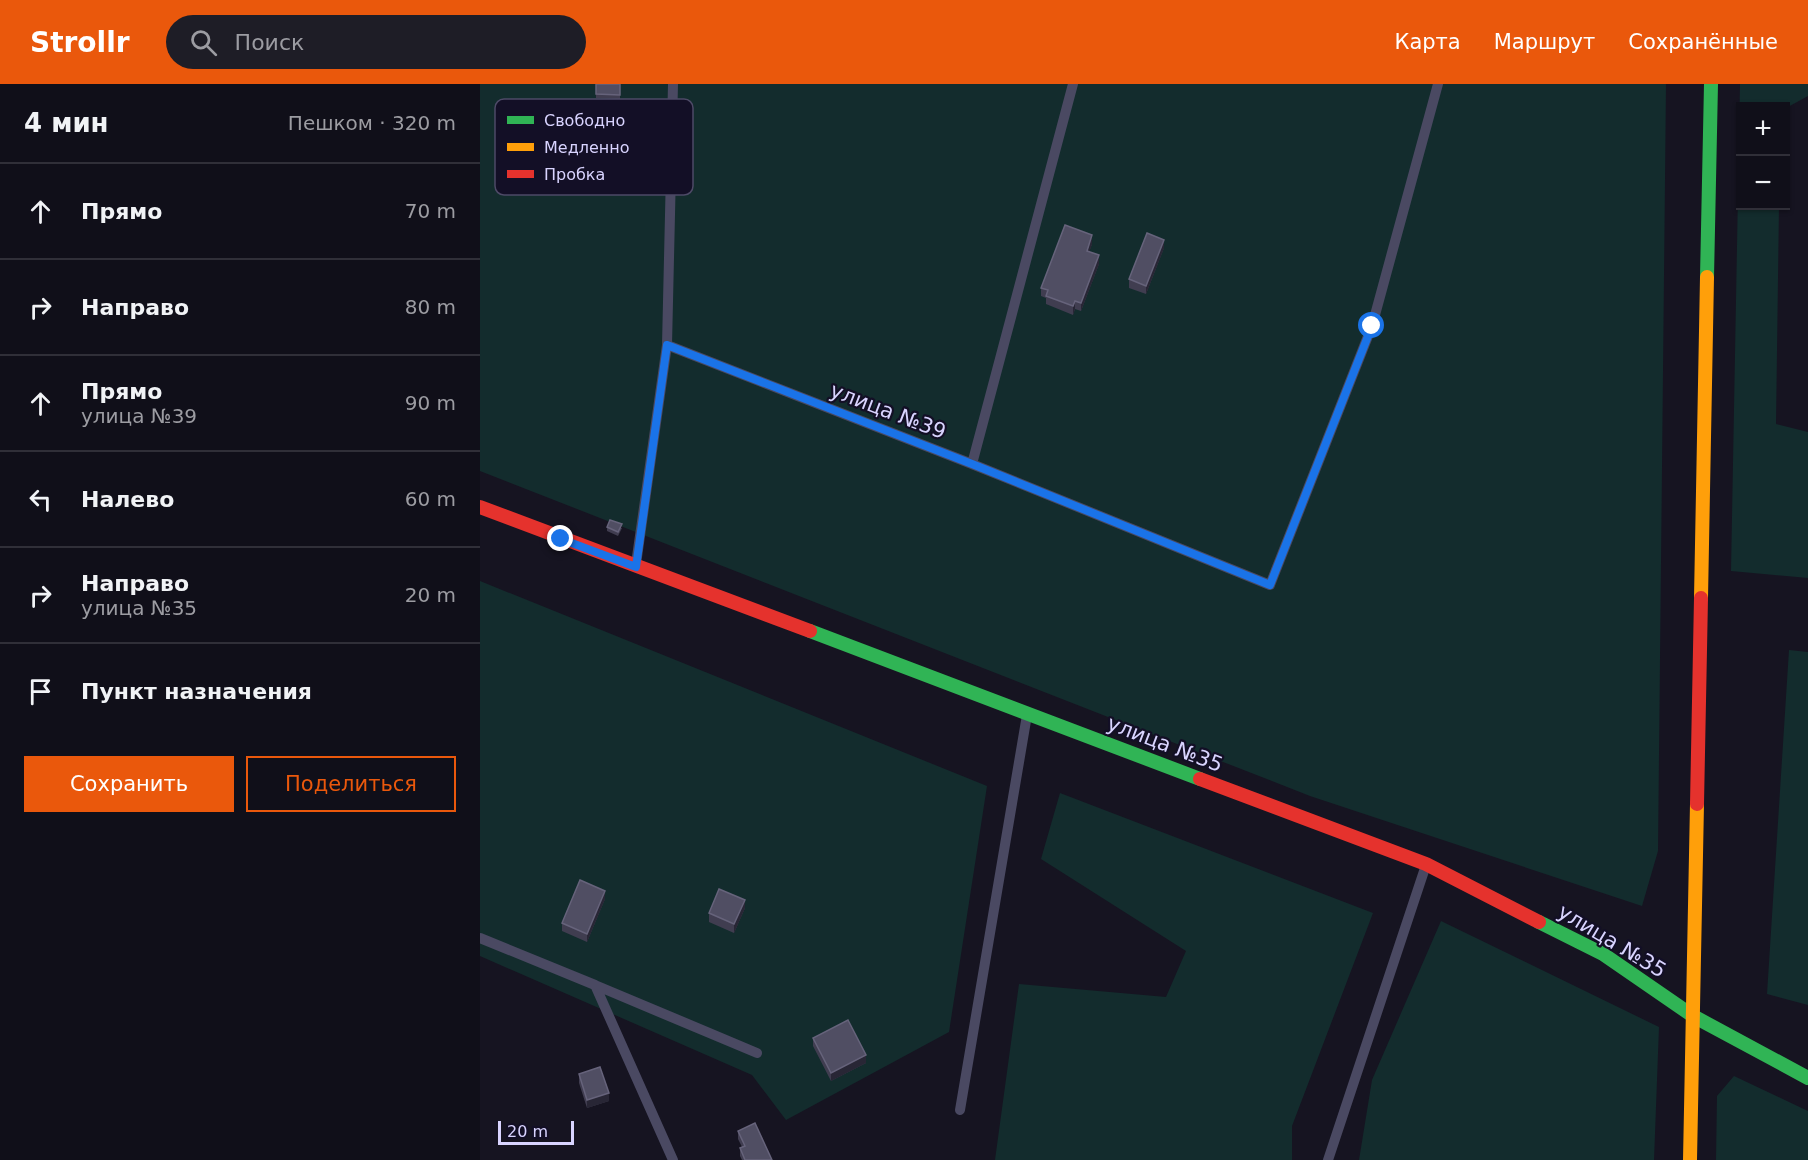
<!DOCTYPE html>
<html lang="ru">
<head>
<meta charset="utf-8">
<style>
  body { margin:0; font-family:"DejaVu Sans",sans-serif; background:#1e1d26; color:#f1f3f6 }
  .controls { position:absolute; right:18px; top:18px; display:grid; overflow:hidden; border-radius:0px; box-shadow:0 2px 4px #0004 }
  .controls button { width:54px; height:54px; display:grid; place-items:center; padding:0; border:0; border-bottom:2px solid #302f38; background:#100f19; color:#f1f3f6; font:30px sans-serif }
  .scale { position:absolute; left:18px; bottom:15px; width:76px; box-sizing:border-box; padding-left:6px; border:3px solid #d9d4ff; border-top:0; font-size:16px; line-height:21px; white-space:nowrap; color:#d9d4ff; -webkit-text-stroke:4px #130f26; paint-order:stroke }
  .stop { position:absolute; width:18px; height:18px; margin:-14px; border:4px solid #1a73e8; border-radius:50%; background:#fff }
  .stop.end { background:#1a73e8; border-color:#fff; box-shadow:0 2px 6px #0008 }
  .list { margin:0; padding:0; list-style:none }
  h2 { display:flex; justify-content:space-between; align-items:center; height:78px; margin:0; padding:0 24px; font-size:26px }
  h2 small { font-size:20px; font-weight:400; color:#9c9ca2 }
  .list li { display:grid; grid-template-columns:39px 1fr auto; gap:18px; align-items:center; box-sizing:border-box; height:96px; padding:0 24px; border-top:2px solid #302f38 }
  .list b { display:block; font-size:22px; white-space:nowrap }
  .list p { margin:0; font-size:20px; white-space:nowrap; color:#9c9ca2 }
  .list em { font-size:20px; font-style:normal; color:#9c9ca2 }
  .actions { display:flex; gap:12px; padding:18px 24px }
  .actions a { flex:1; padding:14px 0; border:2px solid #ea580c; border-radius:0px; text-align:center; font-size:21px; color:#ea580c }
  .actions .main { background:#ea580c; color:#fff }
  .icon { flex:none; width:33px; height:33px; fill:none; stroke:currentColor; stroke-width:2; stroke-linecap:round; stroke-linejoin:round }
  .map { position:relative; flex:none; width:1328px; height:1076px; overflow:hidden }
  header { display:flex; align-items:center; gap:36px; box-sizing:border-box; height:84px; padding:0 30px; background:#ea580c; color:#fff }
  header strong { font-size:28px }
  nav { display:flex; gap:33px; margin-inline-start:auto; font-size:21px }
  .search { width:420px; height:54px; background:#1e1d26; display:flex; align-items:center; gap:15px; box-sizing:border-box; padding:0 21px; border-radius:33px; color:#9c9ca2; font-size:22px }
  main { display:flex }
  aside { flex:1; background:#100f19 }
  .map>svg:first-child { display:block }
  .green { fill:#132c2d }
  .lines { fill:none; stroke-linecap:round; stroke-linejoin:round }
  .lane { stroke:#4a4962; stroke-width:10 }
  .fast { stroke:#30b455; stroke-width:14 }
  .slow { stroke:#ff9f0a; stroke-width:14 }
  .jam { stroke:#e5322d; stroke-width:14 }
  .wall { fill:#403d50 }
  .shaded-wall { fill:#282635 }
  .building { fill:#504e63; stroke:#66637b; stroke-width:1.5 }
  .route { stroke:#1a73e8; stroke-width:8 }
  .labels { text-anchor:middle; stroke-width:4.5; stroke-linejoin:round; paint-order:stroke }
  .street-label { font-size:21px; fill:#d9d4ff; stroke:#130f26 }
  .key { fill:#130f26; stroke:#4e4a67; stroke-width:1.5 }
  .key-label { font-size:16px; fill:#d9d4ff }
</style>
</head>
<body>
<header>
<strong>Strollr</strong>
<div class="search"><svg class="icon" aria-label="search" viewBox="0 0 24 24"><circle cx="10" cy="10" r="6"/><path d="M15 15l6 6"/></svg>Поиск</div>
<nav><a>Карта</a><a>Маршрут</a><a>Сохранённые</a></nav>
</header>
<main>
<aside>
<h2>4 мин<small>Пешком · 320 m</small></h2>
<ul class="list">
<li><svg class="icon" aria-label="ahead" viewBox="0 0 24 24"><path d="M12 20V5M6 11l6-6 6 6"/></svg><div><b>Прямо</b></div><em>70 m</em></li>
<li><svg class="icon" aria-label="right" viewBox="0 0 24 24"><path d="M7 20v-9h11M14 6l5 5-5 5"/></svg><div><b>Направо</b></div><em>80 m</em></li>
<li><svg class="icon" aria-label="ahead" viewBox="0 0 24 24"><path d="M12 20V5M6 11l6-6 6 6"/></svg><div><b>Прямо</b><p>улица №39</p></div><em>90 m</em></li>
<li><svg class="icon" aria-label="left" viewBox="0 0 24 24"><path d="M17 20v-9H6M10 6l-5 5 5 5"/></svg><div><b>Налево</b></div><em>60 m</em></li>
<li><svg class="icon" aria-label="right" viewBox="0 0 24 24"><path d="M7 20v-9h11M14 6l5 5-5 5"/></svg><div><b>Направо</b><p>улица №35</p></div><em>20 m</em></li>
<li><svg class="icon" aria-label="arrive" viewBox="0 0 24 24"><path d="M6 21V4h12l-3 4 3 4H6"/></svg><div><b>Пункт назначения</b></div></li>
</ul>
<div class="actions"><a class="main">Сохранить</a><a>Поделиться</a></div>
</aside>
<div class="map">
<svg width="1328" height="1076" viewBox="0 0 1328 1076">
  <rect width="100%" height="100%" fill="#161421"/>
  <path class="green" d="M0,0H1186L1178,767L1162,822L830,712L0,387Z
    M1260,0H1328V12L1306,24V22H1260V122H1299L1296,340L1328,348V494L1251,487Z
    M0,497L507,702L469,948L306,1036L272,991L0,872Z
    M1309,566L1328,568V921L1287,910Z
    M580,709L893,829L812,1042V1076H515L539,900L686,913L706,867L561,775Z
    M961,837L1179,943L1174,1076H879L892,996Z
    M1254,992L1328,1027V1076H1236L1237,1012Z"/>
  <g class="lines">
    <path class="lane" d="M193,0L187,261L492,380L593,0
      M492,380L790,501L892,242L958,0
      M156,480L187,261
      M0,854L115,901
      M480,1026L547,631
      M193,1076L115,901L277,969
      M848,1076L946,781"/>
    <path class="fast" d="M1227,193L1231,0
      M330,547L720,695
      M1059,838L1123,870L1213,932L1328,994"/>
    <path class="slow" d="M1221,514L1227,193
      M1210,1076L1217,720"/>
    <path class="jam" d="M0,423L330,547
      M720,695L946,780L1059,838
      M1217,720L1221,514"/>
  </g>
  <path class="wall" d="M116,0H140V15L116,14Z
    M71,57L109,58L108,90L70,89Z
    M612,160L609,168L619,180L601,227L595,225L593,231L566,220V214L561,212V204Z
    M684,164L666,210L649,204V195Z
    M127,443L142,444L138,452L127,447Z
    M125,815L107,858L82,847V839Z
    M265,824L254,849L229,838V829Z
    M333,954L386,979L351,997L333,962Z
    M99,990L129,1017L107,1024L99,999Z
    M258,1047L292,1076H262L260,1072V1064L262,1063L258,1055Z"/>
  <path class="shaded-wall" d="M612,151V160L607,175V167Z
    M684,156V164L666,210V202Z
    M619,171V180L601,227V219Z
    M595,217V225L593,231V222Z
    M125,807V815L107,858V850Z
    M265,816V824L254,849V840Z
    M386,971V979L351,997V989Z
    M129,1009V1017L107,1024V1016Z"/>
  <path class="building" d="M116,0H140V11L116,10Z
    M585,141L612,151L607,167L619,171L601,219L595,217L593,222L566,212L568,206L561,204Z
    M667,149L684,156L666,202L649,195Z
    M130,436L142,440L138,448L127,443Z
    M100,796L125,807L107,850L82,839Z
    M239,805L265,816L254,840L229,829Z
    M368,936L386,971L351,989L333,954Z
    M120,983L129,1009L107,1016L99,990Z
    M275,1039L292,1076H265L260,1064L265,1062L258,1047Z"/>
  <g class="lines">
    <path class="route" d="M81,455L156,483L187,261L492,380L790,501L892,242"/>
  </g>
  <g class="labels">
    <g class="street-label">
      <text transform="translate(408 327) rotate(21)" y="7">улица №39</text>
      <text transform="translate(685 660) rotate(21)" y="7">улица №35</text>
      <text transform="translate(1132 857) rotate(31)" y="7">улица №35</text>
    </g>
  </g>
  <rect x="15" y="15" width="198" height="96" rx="9" class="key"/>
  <rect x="27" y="32" width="27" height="8" fill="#30b455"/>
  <rect x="27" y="59" width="27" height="8" fill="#ff9f0a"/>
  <rect x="27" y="86" width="27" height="8" fill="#e5322d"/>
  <g class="key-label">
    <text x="64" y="42">Свободно</text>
    <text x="64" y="69">Медленно</text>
    <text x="64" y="96">Пробка</text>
  </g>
</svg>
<div class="controls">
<button>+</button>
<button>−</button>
</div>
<div class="scale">20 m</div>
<div class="stop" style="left:892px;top:242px"></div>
<div class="stop end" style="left:81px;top:455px"></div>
</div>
</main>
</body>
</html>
